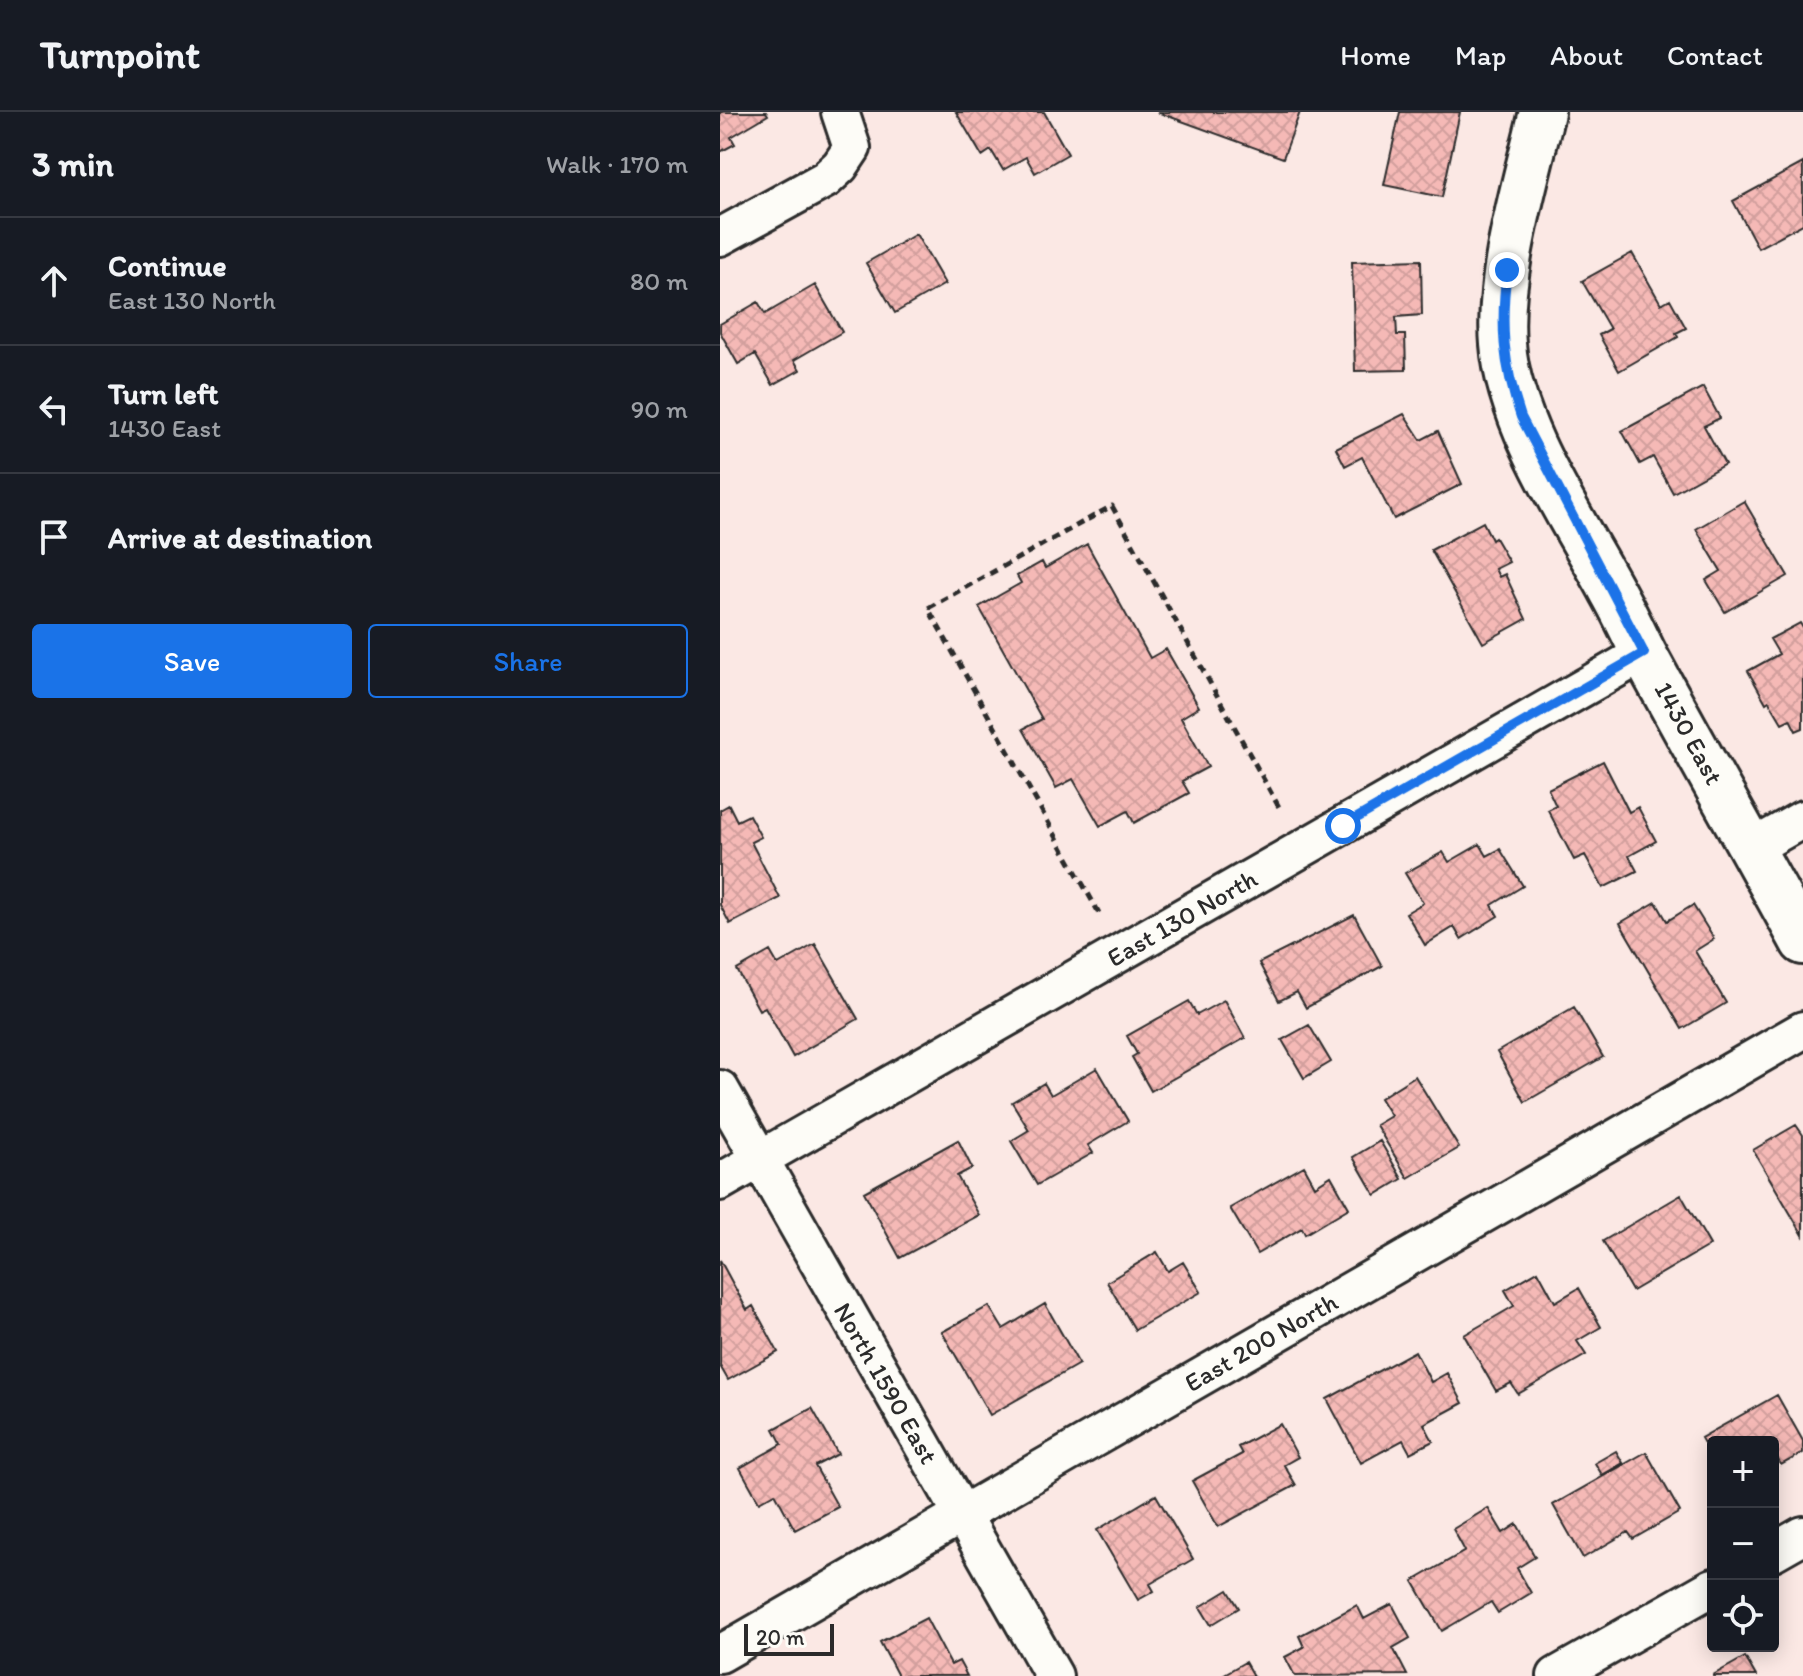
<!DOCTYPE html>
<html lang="en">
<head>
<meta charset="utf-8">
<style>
  body { margin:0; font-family:Itim,sans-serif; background:#242831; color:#f1f3f6 }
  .controls { position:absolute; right:24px; bottom:24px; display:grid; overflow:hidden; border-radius:8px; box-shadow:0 4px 20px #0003 }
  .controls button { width:72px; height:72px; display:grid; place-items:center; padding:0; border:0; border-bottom:2px solid #363941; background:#171b24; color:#f1f3f6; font:40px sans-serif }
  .scale { position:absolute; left:24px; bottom:20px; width:90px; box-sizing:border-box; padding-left:8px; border:4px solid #2b2b2b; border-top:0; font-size:22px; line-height:28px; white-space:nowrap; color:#2b2b2b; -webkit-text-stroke:6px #fdfcf7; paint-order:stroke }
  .stop { position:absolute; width:24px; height:24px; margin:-18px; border:6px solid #1a73e8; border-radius:50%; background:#fff }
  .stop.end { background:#1a73e8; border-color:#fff; box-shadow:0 2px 8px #0008 }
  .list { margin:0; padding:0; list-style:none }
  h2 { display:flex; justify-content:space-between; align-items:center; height:104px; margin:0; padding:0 32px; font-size:34px }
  h2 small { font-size:26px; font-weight:400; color:#9ea1a6 }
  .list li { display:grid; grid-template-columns:52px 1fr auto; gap:24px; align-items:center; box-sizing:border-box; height:128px; padding:0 32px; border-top:2px solid #363941 }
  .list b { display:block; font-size:30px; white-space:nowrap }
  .list p { margin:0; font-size:26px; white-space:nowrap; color:#9ea1a6 }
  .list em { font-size:26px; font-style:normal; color:#9ea1a6 }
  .actions { display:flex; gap:16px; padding:24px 32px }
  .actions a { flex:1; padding:18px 0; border:2px solid #1a73e8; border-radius:8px; text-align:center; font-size:28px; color:#1a73e8 }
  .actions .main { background:#1a73e8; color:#fff }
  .icon { flex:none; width:44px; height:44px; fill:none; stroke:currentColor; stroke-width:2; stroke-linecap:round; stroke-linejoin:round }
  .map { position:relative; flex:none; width:1083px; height:1564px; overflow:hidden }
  header { display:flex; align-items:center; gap:48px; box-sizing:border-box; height:112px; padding:0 40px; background:#171b24; border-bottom:2px solid #363941 }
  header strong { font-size:38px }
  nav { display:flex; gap:44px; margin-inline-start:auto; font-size:28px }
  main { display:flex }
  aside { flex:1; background:#171b24 }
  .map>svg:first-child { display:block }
  .building { fill:url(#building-cross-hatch); stroke:#2b2b2b; stroke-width:2 }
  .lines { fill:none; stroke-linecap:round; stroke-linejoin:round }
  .minor-casing { stroke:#2b2b2b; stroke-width:42 }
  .tertiary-casing { stroke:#2b2b2b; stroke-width:50 }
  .path { stroke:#2b2b2b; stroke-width:5; stroke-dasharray:8 6; stroke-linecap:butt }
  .minor { stroke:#fdfcf7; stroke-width:36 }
  .tertiary { stroke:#fdfcf7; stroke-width:44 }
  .route { stroke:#1a73e8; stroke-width:10 }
  .labels { text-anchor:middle; stroke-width:6; stroke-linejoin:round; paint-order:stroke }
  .street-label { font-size:26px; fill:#2b2b2b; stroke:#fdfcf7 }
</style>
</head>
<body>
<header>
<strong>Turnpoint</strong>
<nav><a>Home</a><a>Map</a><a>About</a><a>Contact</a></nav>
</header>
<main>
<aside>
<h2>3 min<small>Walk · 170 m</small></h2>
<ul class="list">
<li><svg class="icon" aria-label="ahead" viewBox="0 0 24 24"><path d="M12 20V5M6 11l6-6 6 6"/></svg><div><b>Continue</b><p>East 130 North</p></div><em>80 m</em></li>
<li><svg class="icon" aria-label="left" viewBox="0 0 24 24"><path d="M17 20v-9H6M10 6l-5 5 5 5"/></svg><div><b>Turn left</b><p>1430 East</p></div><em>90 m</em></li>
<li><svg class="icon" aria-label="arrive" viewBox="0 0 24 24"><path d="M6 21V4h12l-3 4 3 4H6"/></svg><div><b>Arrive at destination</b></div></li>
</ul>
<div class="actions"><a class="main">Save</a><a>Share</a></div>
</aside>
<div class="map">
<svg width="1083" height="1564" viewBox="0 0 1083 1564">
  <defs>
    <pattern id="building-cross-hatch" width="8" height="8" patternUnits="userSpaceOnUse" patternTransform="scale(2)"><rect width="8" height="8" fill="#f5b9b6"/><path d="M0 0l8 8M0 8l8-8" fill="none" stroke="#d29f9d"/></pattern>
  </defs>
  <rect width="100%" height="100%" fill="#fbe8e4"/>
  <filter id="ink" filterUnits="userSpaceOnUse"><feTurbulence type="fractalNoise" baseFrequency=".0125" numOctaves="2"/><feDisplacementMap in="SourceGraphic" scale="16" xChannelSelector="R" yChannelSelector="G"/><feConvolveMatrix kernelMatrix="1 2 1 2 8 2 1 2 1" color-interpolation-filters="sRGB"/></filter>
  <g filter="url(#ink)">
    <path class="building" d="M0,0H46L48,3L11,25L15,32L0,40Z
      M236,0H324L348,42L315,61L306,45L283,58L271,38L262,44Z
      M437,0H580L563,46Z
      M680,0H740L722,85L664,73Z
      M1083,51V112L1038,136L1013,89Z
      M196,122L225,172L175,201L146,151Z
      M912,141L941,192L950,187L966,216L956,221L958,225L899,259L879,223L890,217L862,169Z
      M701,148L702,203L676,205L677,223H685L686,258L635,259L632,150Z
      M95,173L122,220L74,248L80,258L53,273L35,242L18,252L0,220V212L38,190L45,202Z
      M983,275L1000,306L984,314L1005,352L953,381L933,345L920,352L902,319Z
      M684,302L701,328L718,319L742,372L674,407L642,345L625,354L616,336Z
      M1024,389L1068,464L1005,500L986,468L1001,459L976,417Z
      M763,410L772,428L775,426L789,450L775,457L779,465L785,462L806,507L763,531L711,438Z
      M367,432L430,546L446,537L479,595L461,606L488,655L462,669L469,681L414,711L408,699L380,714L353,667L336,676L303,617L322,607L259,495L301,471L297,464L322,450L325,456Z
      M1080,511L1083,516V616L1076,619L1070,607L1062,611L1049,589L1046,591L1028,559L1059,542L1050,527Z
      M883,649L909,700L918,695L936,729L909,744L917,759L883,776L865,743L854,748L828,698L836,694L828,677Z
      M9,693L17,709L29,703L41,725L31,730L60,786L10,812L0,793V698Z
      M760,732L767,744L780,737L803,774L772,793L778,804L741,827L734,815L705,833L686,801L703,791L685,761L723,740L729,750Z
      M936,790L947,809L973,793L994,827L975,839L1006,891L962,917L900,811Z
      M634,803L662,854L586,896L577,880L559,889L539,851Z
      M95,832L138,907L73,945L45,895L39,898L17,858L50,839L58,853Z
      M504,888L525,926L431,979L412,945L417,942L407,924L469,889L477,903Z
      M854,895L883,945L805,990L777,940Z
      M589,913L611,950L584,966L562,928Z
      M377,956L408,1009L368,1033L373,1041L317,1073L291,1029L309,1018L292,990L324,971L331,983Z
      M695,964L739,1036L688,1066L656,1013L671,1004L660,986Z
      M1076,1013L1083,1023V1123L1033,1038Z
      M238,1028L252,1056L237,1064L259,1103L180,1146L144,1080Z
      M660,1029L682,1067L655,1083L633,1045Z
      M584,1054L595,1074L611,1064L629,1096L585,1122L582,1116L537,1142L510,1096Z
      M961,1083L990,1133L912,1179L883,1129Z
      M437,1140L448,1159L463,1150L481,1180L415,1218L387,1170Z
      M0,1148L27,1198L33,1194L58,1240L8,1268L0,1254Z
      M818,1159L835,1190L859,1176L881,1215L857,1229L866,1243L798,1282L791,1271L776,1279L744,1223L794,1194L785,1178Z
      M325,1192L359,1252L270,1303L222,1220L269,1194L283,1217Z
      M695,1239L711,1270L727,1261L743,1291L704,1312L713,1329L690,1341L683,1328L641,1351L607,1287Z
      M1057,1283L1083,1329V1341L1061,1353L1053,1339V1330H993V1347L981,1326Z
      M92,1296L118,1342L95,1354L118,1395L75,1418L55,1381L39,1390L20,1356L62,1332L54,1317Z
      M560,1312L578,1345L564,1353L576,1373L498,1415L472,1369L522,1342L518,1335Z
      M896,1339L903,1351L882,1363L875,1351Z
      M926,1340L960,1400L913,1427L908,1420L863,1446L833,1393Z
      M436,1383L473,1447L430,1472L434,1479L418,1488L377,1418Z
      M768,1396L783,1421L797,1412L815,1445L797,1456L811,1481L778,1501L771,1490L722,1519L693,1469L745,1439L733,1417Z
      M508,1478L519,1496L491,1513L480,1495Z
      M672,1492L690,1526L673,1536L687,1563L575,1564L565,1545L584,1535L579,1524L637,1493L644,1507Z
      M206,1506L231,1553L239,1549L247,1564H178L160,1530Z
      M1025,1545L1036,1564H993V1563Z
      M525,1550L533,1564H501Z"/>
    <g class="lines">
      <defs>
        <path id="minor" d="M0,125L106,67L120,54L132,36L120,0
          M1032,736L1083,707
          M0,977L334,1564
          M0,1070L924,541
          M1053,1440L1083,1423
          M0,1542L1083,918
          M836,1564L993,1475"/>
        <path id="tertiary" d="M822,0C806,69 777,163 783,232C789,313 853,407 892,479C904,500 914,522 925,544C977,640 1031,734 1083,830"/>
      </defs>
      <use href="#minor" class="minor-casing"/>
      <use href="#tertiary" class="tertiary-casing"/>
      <path class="path" d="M379,801L208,496L392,394L560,697"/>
      <use href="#minor" class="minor"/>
      <use href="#tertiary" class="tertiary"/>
    </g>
  </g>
  <g class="lines" filter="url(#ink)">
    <path class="route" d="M623,714L924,541L801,305C783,252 780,213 787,158"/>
  </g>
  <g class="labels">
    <g class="street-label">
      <text transform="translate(969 621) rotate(61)" y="9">1430 East</text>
      <text transform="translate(462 806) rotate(-30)" y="9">East 130 North</text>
      <text transform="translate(541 1230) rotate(-30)" y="9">East 200 North</text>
      <text transform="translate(166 1271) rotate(60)" y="9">North 1590 East</text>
    </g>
  </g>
</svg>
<div class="controls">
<button>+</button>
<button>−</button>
<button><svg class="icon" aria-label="locate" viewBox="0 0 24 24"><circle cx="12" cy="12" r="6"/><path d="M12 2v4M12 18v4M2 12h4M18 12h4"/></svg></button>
</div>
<div class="scale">20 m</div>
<div class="stop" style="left:623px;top:714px"></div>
<div class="stop end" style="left:787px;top:158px"></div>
</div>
</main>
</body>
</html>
